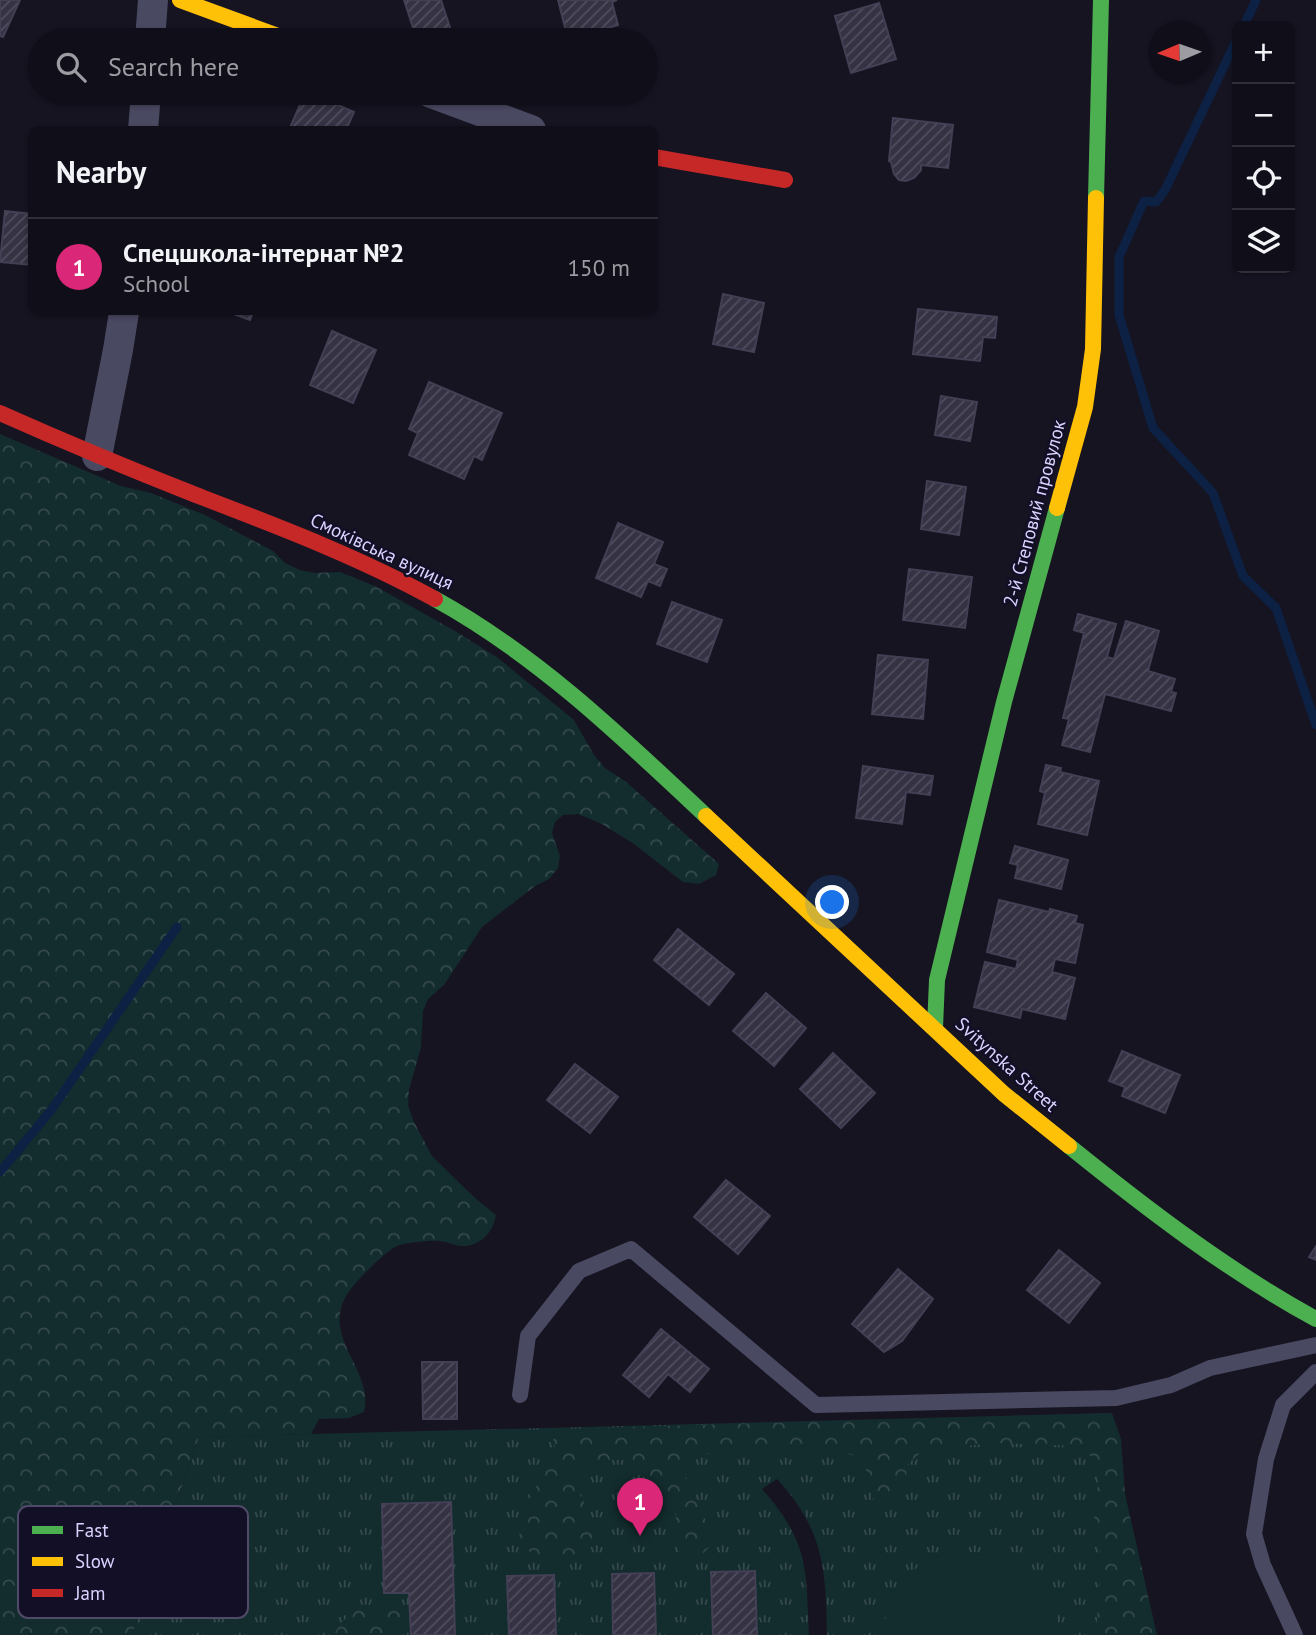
<!DOCTYPE html>
<html lang="en">
<head>
<meta charset="utf-8">
<style>
  body { margin:0; font-family:"PT Sans",sans-serif; background:#1e1d26; color:#f1f3f6 }
  .controls { position:absolute; right:21px; top:21px; display:grid; overflow:hidden; border-radius:10px; box-shadow:0 2px 5px #0004 }
  .controls button { width:63px; height:63px; display:grid; place-items:center; padding:0; border:0; border-bottom:2px solid #302f38; background:#100f19; color:#f1f3f6; font:35px sans-serif }
  .compass { position:absolute; left:1148px; top:21px; width:63px; height:63px; border-radius:50%; background:#100f19; box-shadow:0 2px 5px #0004; rotate:268deg }
  .you { position:absolute; left:833px; top:903px; width:24px; height:24px; margin:-18px; border:5px solid #fff; border-radius:50%; background:#1a73e8; box-shadow:0 0 0 10px #1a73e833 }
  .badge { display:grid; place-items:center; width:46px; height:46px; border-radius:50%; background:#db2777; color:#fff; font-size:23px; font-weight:700 }
  .pin { position:absolute; translate:-50% -58px; filter:drop-shadow(0 2px 4px #0008) }
  .pin::after { content:''; position:absolute; top:37px; width:24px; height:21px; background:inherit; clip-path:polygon(0 0,100% 0,50% 100%) }
  .list { margin:0; padding:0; list-style:none }
  h2 { display:flex; justify-content:space-between; align-items:center; height:91px; margin:0; padding:0 28px; font-size:30px }
  h2 small { font-size:23px; font-weight:400; color:#9c9ca2 }
  .list li { display:grid; grid-template-columns:46px 1fr auto; gap:21px; align-items:center; box-sizing:border-box; height:98px; padding:0 28px; border-top:2px solid #302f38 }
  .list b { display:block; font-size:26px; white-space:nowrap }
  .list p { margin:0; font-size:23px; white-space:nowrap; color:#9c9ca2 }
  .list em { font-size:23px; font-style:normal; color:#9c9ca2 }
  .icon { flex:none; width:38px; height:38px; fill:none; stroke:currentColor; stroke-width:2; stroke-linecap:round; stroke-linejoin:round }
  .map { position:relative; flex:none; width:1316px; height:1635px; overflow:hidden }
  .search { position:absolute; background:#100f19; box-shadow:0 2px 5px #0004; left:28px; top:28px; width:630px; height:77px; display:flex; align-items:center; gap:18px; box-sizing:border-box; padding:0 24px; border-radius:38px; color:#9c9ca2; font-size:26px }
  .panel { position:absolute; background:#100f19; box-shadow:0 2px 5px #0004; left:28px; top:126px; width:630px; height:189px; border-radius:10px }
  .map>svg:first-child { display:block }
  .grass { fill:url(#grass-tufts) }
  .forest { fill:url(#forest-crowns) }
  .pitch { fill:#132c2d }
  .lines { fill:none; stroke-linecap:round; stroke-linejoin:round }
  .stream { stroke:#0d2144; stroke-width:9 }
  .building { fill:url(#building-hatch); stroke:#433f54; stroke-width:2 }
  .lane { stroke:#4a4962; stroke-width:16 }
  .street { stroke:#4a4962; stroke-width:30 }
  .fast { stroke:#4caf50; stroke-width:16 }
  .slow { stroke:#ffc107; stroke-width:16 }
  .jam { stroke:#c62828; stroke-width:16 }
  .labels { text-anchor:middle; stroke-width:5; stroke-linejoin:round; paint-order:stroke }
  .street-label { font-size:19px; fill:#d9d4ff; stroke:#130f26 }
  .key { fill:#130f26; stroke:#4e4a67; stroke-width:2 }
  .key-label { font-size:19px; fill:#d9d4ff }
</style>
</head>
<body>
<div class="map">
<svg width="1316" height="1635" viewBox="0 0 1316 1635">
  <defs>
    <pattern id="grass-tufts" width="24" height="20" patternUnits="userSpaceOnUse" patternTransform="scale(1.75)"><rect width="24" height="20" fill="#132c2d"/><path d="M3 7l-1-3M5 7V3M7 7l1-3M15 17l-1-3M17 17v-4M19 17l1-3" fill="none" stroke="#354a4c"/></pattern>
    <pattern id="forest-crowns" width="20" height="18" patternUnits="userSpaceOnUse" patternTransform="scale(1.75)"><rect width="20" height="18" fill="#132c2d"/><path d="M2 6a3 3 0 1 1 6 0M12 15a3 3 0 1 1 6 0" fill="none" stroke="#354a4c"/></pattern>
    <pattern id="building-hatch" width="6" height="6" patternUnits="userSpaceOnUse" patternTransform="scale(1.75)"><rect width="6" height="6" fill="#343243"/><path d="M-1 1l2-2M0 6l6-6M5 7l2-2" fill="none" stroke="#514f5f"/></pattern>
  </defs>
  <rect width="100%" height="100%" fill="#161421"/>
  <path class="grass" d="M1112,1413L1118,1635H827C826,1569 824,1530 777,1479L762,1489C809,1542 806,1568 809,1635H757L755,1571L713,1635H656L653,1573L612,1574L613,1635H556L553,1575L507,1576L509,1635H455L451,1502L382,1504L384,1593H409L411,1635H132L199,1437Z"/>
  <path class="forest" d="M0,434L121,486L151,493L205,515L273,551L285,563L300,570L315,573L340,572L375,586L455,631L498,658L574,720L594,755L605,768L625,781L719,864L716,875L699,884L683,882L634,844L602,824L578,814L563,815L555,822L552,833L560,856L558,868L549,879L535,886L482,927L444,985L428,999L423,1011L421,1047L409,1090L408,1105L413,1120L432,1156L475,1198L496,1215C493,1233 480,1247 460,1246C453,1245 446,1241 439,1241C431,1240 404,1243 397,1246C384,1252 349,1287 344,1300C325,1341 374,1372 364,1412L349,1418L319,1419L311,1434L199,1437L132,1635H0Z
    M1112,1413L1121,1439L1125,1494L1157,1635H1096L1101,1555L1094,1517L1098,1484V1465L1081,1446L997,1443L944,1448L920,1453L907,1465C906,1487 902,1507 874,1501L863,1459L846,1453L737,1449L689,1457L684,1467L687,1484L708,1525L711,1546L699,1557H682L674,1538L676,1514C668,1505 658,1495 651,1485C649,1480 649,1473 645,1470C630,1453 595,1461 577,1466L571,1482C585,1501 594,1517 595,1541L577,1556L533,1557L520,1538L517,1520L556,1452L553,1440L561,1429Z
    M387,1602L395,1604L405,1617L401,1635H334C345,1613 362,1604 387,1602Z"/>
  <path class="pitch" d="M964,1552C1013,1556 1056,1583 1060,1635H884C883,1601 908,1564 942,1555C949,1553 957,1553 964,1552Z"/>
  <g class="lines">
    <path class="stream" d="M1244,26L1256,0
      M1237,39L1165,190L1156,202L1144,201L1119,257V315L1153,428L1213,493L1243,576L1276,608L1316,725
      M0,1172L52,1109L177,927"/>
  </g>
  <path class="building" d="M0,0H20L3,37L0,36Z
    M404,0H441L454,40H417Z
    M558,0H617L612,2L618,25L568,39Z
    M879,3L896,59L851,73L835,16Z
    M305,93H311L354,112L346,130H289Z
    M893,118L953,125L948,168L921,165V170L914,178L906,181L899,180L894,174L891,162L889,161Z
    M5,211L32,214V265L0,262Z
    M723,294L764,303L754,352L713,344Z
    M918,309L997,317L995,338L983,337L980,361L913,354Z
    M228,312H253L250,320Z
    M332,331L376,350L353,403L310,385Z
    M429,382L502,413L482,460L474,456L464,479L409,455L418,433L409,429Z
    M941,396L977,402L970,441L935,435Z
    M927,481L966,487L959,535L921,529Z
    M618,523L663,542L654,564L667,569L660,586L648,581L641,597L596,578Z
    M909,569L972,577L965,628L903,620Z
    M672,602L722,620L707,662L657,644Z
    M1078,614L1116,624L1107,657L1114,659L1126,621L1159,631L1148,671L1175,679L1171,692L1176,693L1171,711L1105,694L1090,752L1062,745L1069,719L1063,718L1084,633L1074,630Z
    M878,655L928,660L923,719L872,714Z
    M1046,765L1061,768L1060,772L1099,781L1087,835L1038,824L1045,793L1040,791Z
    M863,766L933,776L930,795L906,792L902,824L856,818Z
    M1015,846L1068,860L1061,889L1015,878L1018,865L1010,863Z
    M999,900L1049,912L1050,909L1077,916L1075,923L1083,925L1075,963L1055,959L1052,972L1075,978L1065,1019L1022,1009L1020,1018L974,1007L985,962L1016,969L1018,960L987,952Z
    M678,929L734,974L709,1005L654,960Z
    M766,993L806,1028L774,1066L733,1031Z
    M1122,1051L1180,1075L1165,1113L1122,1096L1125,1087L1109,1081Z
    M833,1053L875,1093L841,1128L800,1089Z
    M575,1064L618,1097L590,1133L547,1100Z
    M726,1180L770,1216L738,1254L694,1217Z
    M1316,1246V1260L1309,1257Z
    M1059,1250L1100,1283L1069,1323L1027,1290Z
    M898,1269L933,1299L902,1341L884,1352L852,1324Z
    M661,1329L709,1369L690,1392L668,1374L649,1397L623,1375Z
    M422,1362H457V1419H423Z
    M451,1502L455,1635H411L409,1593H384L382,1504Z
    M755,1571L757,1635H713L711,1572Z
    M654,1573L656,1635H613L612,1574Z
    M554,1575L556,1635H509L507,1576Z"/>
  <g class="lines">
    <path class="lane" d="M520,1395L528,1336L579,1271L631,1249L816,1405L1116,1398L1171,1385L1210,1368L1316,1345
      M1295,1635L1263,1565L1254,1534L1266,1459L1283,1405L1316,1372"/>
    <path class="street" d="M150,40L153,0
      M431,93L531,130
      M143,130L146,93
      M97,456L118,350L124,312"/>
    <path class="fast" d="M1096,198L1101,0
      M435,599C537,655 622,737 706,816
      M935,1028L937,980L1004,702L1057,508
      M1069,1146C1147,1209 1228,1271 1316,1319"/>
    <path class="slow" d="M180,0L289,40
      M1057,508L1085,407L1093,349L1096,198
      M706,816L1004,1094L1069,1146"/>
    <path class="jam" d="M654,157L785,180
      M0,413C65,442 130,469 196,495C277,526 359,557 435,599"/>
  </g>
  <g class="labels">
    <g class="street-label">
      <text transform="translate(1034 513) rotate(-75)" y="7">2-й Степовий провулок</text>
      <text transform="translate(382 551) rotate(25)" y="7">Смоківська вулиця</text>
      <text transform="translate(1007 1064) rotate(42)" y="7">Svitynska Street</text>
    </g>
  </g>
  <rect x="18" y="1506" width="230" height="112" rx="10" class="key"/>
  <rect x="32" y="1526" width="31" height="8" fill="#4caf50"/>
  <rect x="32" y="1557" width="31" height="9" fill="#ffc107"/>
  <rect x="32" y="1589" width="31" height="8" fill="#c62828"/>
  <g class="key-label">
    <text x="75" y="1537">Fast</text>
    <text x="75" y="1568">Slow</text>
    <text x="75" y="1600">Jam</text>
  </g>
</svg>
<div class="controls">
<button>+</button>
<button>−</button>
<button><svg class="icon" aria-label="locate" viewBox="0 0 24 24"><circle cx="12" cy="12" r="6"/><path d="M12 2v4M12 18v4M2 12h4M18 12h4"/></svg></button>
<button><svg class="icon" aria-label="layers" viewBox="0 0 24 24"><path d="M12 4l9 5-9 5-9-5zM3 14l9 5 9-5"/></svg></button>
</div>
<svg class="compass" viewBox="-18 -18 36 36"><path d="M0-13l5 13h-10z" fill="#e53935"/><path d="M0 13l5-13h-10z" fill="#9c9ca2"/></svg>
<div class="you"></div>
<div class="pin badge" style="left:640px;top:1536px">1</div>
<div class="search"><svg class="icon" aria-label="search" viewBox="0 0 24 24"><circle cx="10" cy="10" r="6"/><path d="M15 15l6 6"/></svg>Search here</div>
<section class="panel">
<h2>Nearby<small></small></h2>
<ul class="list">
<li><span class="badge">1</span><div><b>Спецшкола-інтернат №2</b><p>School</p></div><em>150 m</em></li>
</ul>
</section>
</div>
</body>
</html>
